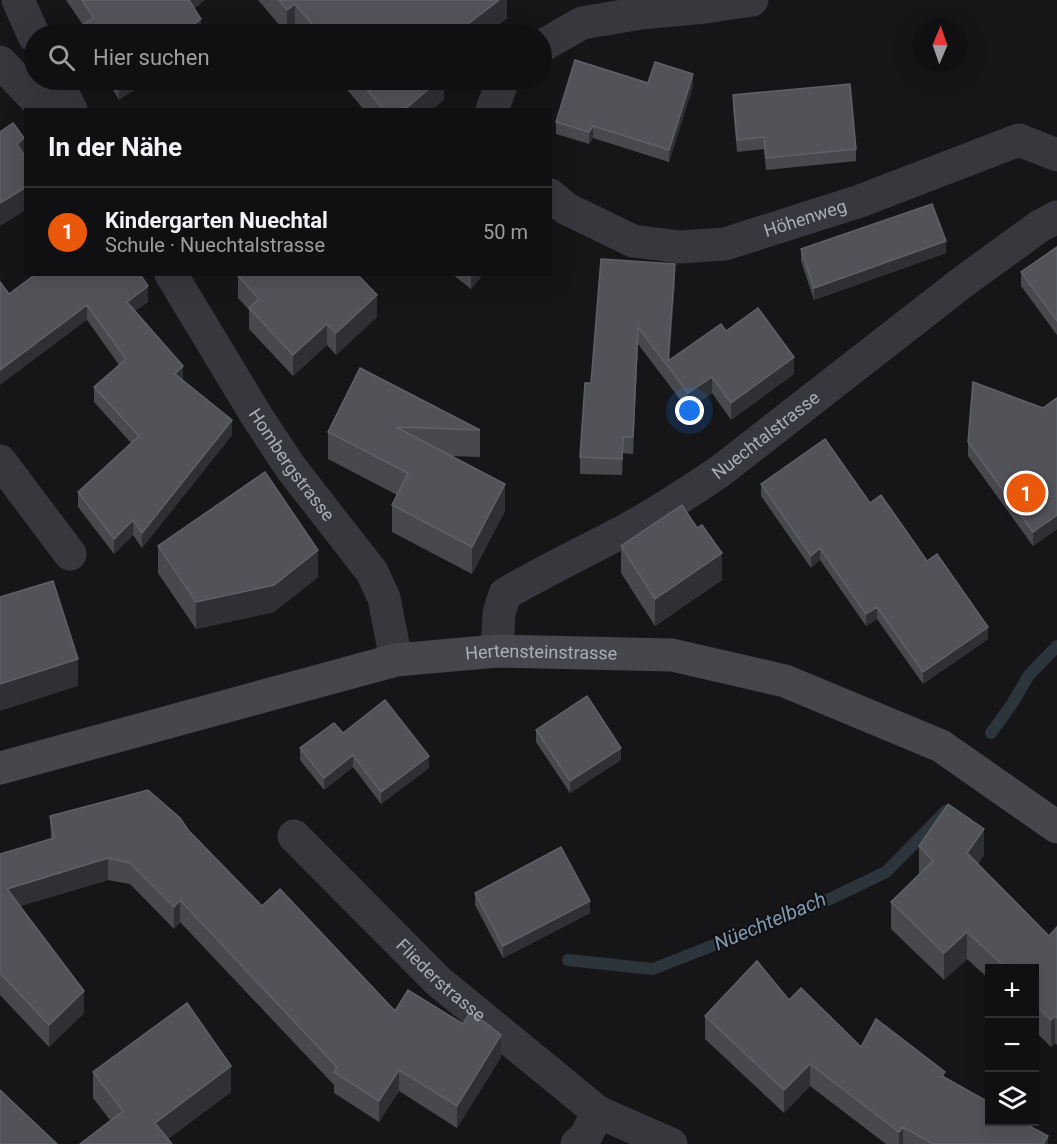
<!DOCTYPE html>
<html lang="de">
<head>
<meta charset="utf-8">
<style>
  body { margin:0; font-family:Roboto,sans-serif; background:#19191b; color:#f1f3f6 }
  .controls { position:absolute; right:18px; bottom:18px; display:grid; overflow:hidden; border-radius:0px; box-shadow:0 6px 24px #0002 }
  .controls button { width:54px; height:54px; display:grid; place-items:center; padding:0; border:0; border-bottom:2px solid #303032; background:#101012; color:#f1f3f6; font:30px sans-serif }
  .compass { position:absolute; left:913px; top:18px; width:54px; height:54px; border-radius:50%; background:#101012; box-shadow:0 6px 24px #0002; rotate:2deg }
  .you { position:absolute; left:690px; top:411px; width:21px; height:21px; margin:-15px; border:4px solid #fff; border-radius:50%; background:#1a73e8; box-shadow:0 0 0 9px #1a73e833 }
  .badge { display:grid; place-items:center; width:39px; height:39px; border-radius:50%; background:#ea580c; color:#fff; font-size:20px; font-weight:700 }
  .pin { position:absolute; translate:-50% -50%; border:3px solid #fff; box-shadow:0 2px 6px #0006 }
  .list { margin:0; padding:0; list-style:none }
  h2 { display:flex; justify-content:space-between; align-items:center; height:78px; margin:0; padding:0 24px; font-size:26px }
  h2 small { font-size:20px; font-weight:400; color:#9c9d9f }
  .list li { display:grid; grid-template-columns:39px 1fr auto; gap:18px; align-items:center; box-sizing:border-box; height:90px; padding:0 24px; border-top:2px solid #303032 }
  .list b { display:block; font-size:22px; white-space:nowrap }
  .list p { margin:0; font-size:20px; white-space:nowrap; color:#9c9d9f }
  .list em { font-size:20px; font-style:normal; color:#9c9d9f }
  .icon { flex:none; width:33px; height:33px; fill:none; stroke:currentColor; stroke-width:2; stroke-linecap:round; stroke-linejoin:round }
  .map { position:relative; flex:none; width:1057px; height:1144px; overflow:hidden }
  .search { position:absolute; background:#101012; box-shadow:0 6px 24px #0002; left:24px; top:24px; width:528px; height:66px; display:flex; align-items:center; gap:15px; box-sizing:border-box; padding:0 21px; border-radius:33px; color:#9c9d9f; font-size:22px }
  .panel { position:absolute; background:#101012; box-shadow:0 6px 24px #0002; left:24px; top:108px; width:528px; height:168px; border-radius:0px }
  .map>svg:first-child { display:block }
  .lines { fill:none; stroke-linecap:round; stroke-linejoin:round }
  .stream { stroke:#2c353c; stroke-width:12 }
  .street { stroke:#37383d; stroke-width:33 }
  .secondary { stroke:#45474d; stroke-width:33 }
  .wall { fill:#47494d }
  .shaded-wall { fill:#2f3033 }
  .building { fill:#525359; stroke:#5f6168; stroke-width:1.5 }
  .labels { text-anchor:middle; stroke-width:4.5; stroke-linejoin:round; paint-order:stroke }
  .street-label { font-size:18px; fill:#a8adb8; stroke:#111113 }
  .water-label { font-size:20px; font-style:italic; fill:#7f9bb3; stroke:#111113 }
</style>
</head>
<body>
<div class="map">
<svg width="1057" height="1144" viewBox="0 0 1057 1144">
  <rect width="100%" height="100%" fill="#161618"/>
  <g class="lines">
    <path class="stream" d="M991,733L1012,704L1029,675L1057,646
      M568,960L653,969L742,934L832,898L886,872L946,811"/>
    <g class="street">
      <path d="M18,0L34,36"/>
      <path d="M542,46L582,23L641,13L705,7L752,0"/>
      <path d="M0,62L46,110"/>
      <path d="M56,80L71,110"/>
      <path d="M492,110L503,80"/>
      <path id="s1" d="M550,195L567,209L633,241L680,247L725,244L860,201L1019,140L1057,155"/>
      <path id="s2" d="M171,274L256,415L291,468L372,572L384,598L396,660"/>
      <path d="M0,461L70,554"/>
      <path id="s3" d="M497,651L499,613L505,594C544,571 584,552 624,531C657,513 688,493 719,472L964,281L1040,226L1057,217"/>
      <path id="s4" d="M294,836L438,981L598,1112"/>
      <path d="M577,1144L586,1136L598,1112L671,1144"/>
    </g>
    <path class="secondary" id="s5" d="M0,768L396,660L497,651L672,655L785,681L941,746L1057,827"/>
  </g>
  <path class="wall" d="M66,0H205L194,8L201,34H79V27L83,25Z
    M258,0H507V18L486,34H300L295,28L287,34Z
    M107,80H148L119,100Z
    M339,80H444V99L432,110H364Z
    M648,83L693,86L669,162L593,138L589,144L556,134V122Z
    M733,95L856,149V161L766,170L764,149L737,152L733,107Z
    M1057,247V335L1021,286V272Z
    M801,249L946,253L814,300L801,261Z
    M452,274H483L471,289Z
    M238,276L377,317L336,355L327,345L293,376L249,329V310L238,298Z
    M675,281L669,360L726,331L794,374L731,420L712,393L688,410L638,344L633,454L623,453L622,475L580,474V457L591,383Z
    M9,294L148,302L135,311L183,380L232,435L142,548L133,535L114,554L78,507V492L131,443L94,402V387L119,365L87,320Z
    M360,368L480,430V457L452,456L505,511L472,574L392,532V505L397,495L328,459V432Z
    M1057,398V529L1033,546L968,456V442L1043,408Z
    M761,484L870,503L927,561L988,639L923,684L877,619L866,626L820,560L811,568L761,496Z
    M158,546L318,577L274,612L196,629L158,573Z
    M621,546L722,580L655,626L621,573Z
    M536,730L621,760L570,793L536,742Z
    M343,733L429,768L381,804L353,767L324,790L300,760V748Z
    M50,816L188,830L262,906L395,1011L501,1057L457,1128L399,1091L379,1122L334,1093V1085L180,922L174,929L130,884L108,880L20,906L84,1013L49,1047L0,995V854L51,839Z
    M919,846L984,855L978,864L1049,936L1057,927V1045L1055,1043L1051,1047L1035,1031V969H990V980L967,959L944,980L891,929V902L920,874L919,873Z
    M475,893L590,913L503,958L475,905Z
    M789,1000L861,1047L945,1078L1048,1144H886L810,1086L784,1113L705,1039V1016Z
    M93,1072L231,1092L168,1139L110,1120L93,1098Z"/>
  <path class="shaded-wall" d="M185,0H205L185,16Z
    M499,0H507V18L486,34H455Z
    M295,4V28L287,34V10Z
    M201,19V34H179Z
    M693,74V86L669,162V150Z
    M119,80H148L119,100Z
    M439,80H444V99L432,110H404Z
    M593,126V138L589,144V132Z
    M24,138V161L17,144Z
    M26,187V210L0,226V203Z
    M946,241V253L814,300V288Z
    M675,264V281L669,368L668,361Z
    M471,274H483L471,289Z
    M148,286V302L127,317V302Z
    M377,295V317L336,355V333Z
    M87,305V320L0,385V370Z
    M327,324V345L293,376V355Z
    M638,327V344L633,454V437Z
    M794,357V374L731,420V403Z
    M183,366V381L175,374Z
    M712,377V393L688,410V393Z
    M232,420V435L142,548V533Z
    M623,437V453L622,475V459Z
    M505,484V511L472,574V547Z
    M1057,515V529L1033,546V532Z
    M133,520V535L114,554V539Z
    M820,548V560L811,568V556Z
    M318,550V577L274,612L196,629V602Z
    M722,553V580L655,626V599Z
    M877,607V619L866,626V614Z
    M988,627V639L923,684V672Z
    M78,659V686L0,711V684Z
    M621,748V760L570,793V781Z
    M353,755V767L324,790V778Z
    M429,756V768L381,804V792Z
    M984,829V855L967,880V853Z
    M108,858V880L7,910V889Z
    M180,900V922L174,929V907Z
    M590,901V913L503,958V946Z
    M967,932V959L944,980V953Z
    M84,991V1013L49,1047V1025Z
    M1055,1016V1043L1051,1047V1020Z
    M501,1035V1057L457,1128V1106Z
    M810,1064V1086L784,1113V1090Z
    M231,1066V1092L161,1144L155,1123Z
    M399,1070V1091L379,1122V1101Z
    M903,1127V1144H899V1132Z
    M1048,1136V1144H1043Z"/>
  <path class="building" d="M82,0H189L201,19L179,34H84L79,27L94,18Z
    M279,0H499L455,34H321L295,4L287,10Z
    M575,60L648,83L655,62L693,74L669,150L593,126L589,132L556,122Z
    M359,80H439L404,110H384Z
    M850,84L856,149L766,158L764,137L737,140L733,95Z
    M13,123L24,138L17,144L26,158V187L0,203V132Z
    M932,204L946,241L814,288L801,249Z
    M1057,247V321L1021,272Z
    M601,259L675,264L668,361L721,324L726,331L758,308L794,357L731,403L712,377L688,393L638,327L633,437H623L622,459L580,457L585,383H591Z
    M36,274H140L148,286L127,302L183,366L175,374L232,420L142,533L133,520L114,539L78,492L139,436L94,387L126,359L87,305L0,370V282L9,294Z
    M240,274H357L377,295L336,333L327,324L293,355L249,308L259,299L238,276Z
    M360,368L480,430L396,427L505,484L472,547L392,505L408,473L328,432Z
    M973,382L1043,408L1057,398V515L1033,532L968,442Z
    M825,439L870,503L881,495L927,561L937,554L988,627L923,672L877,607L866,614L820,548L811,556L761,484Z
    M265,472L318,550L274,585L196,602L158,546Z
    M682,505L697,528L702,525L722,553L655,599L621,546Z
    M53,581L78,659L0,684V597Z
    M587,696L621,748L570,781L536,730Z
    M385,700L429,756L381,792L353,755L324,778L300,748L334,723L343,733Z
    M148,790L180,818L188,830L262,906L280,889L395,1011L408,990L463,1024L470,1013L486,1023L501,1035L457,1106L399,1070L379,1101L334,1072L337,1067L180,900L174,907L130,863L108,858L7,889L84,991L49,1025L0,973V854L54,838L50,816Z
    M948,804L984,829L967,853L1049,936L1057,927V1018L1055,1016L1051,1020L1035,1004V969H1007L967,932L944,953L891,902L933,861L919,846Z
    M561,847L590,901L503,946L475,893Z
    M757,961L789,1000L801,988L861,1047L876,1019L945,1072L942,1076L990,1103V1122H1022L1048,1136L1043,1144H933L903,1127L899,1132L810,1064L784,1090L705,1016Z
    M187,1003L231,1066L155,1123L172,1144H80L123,1111L93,1072Z
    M0,1090L57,1144H0Z"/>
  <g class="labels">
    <g class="street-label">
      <text dy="6" stroke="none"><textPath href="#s1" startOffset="272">Höhenweg</textPath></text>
      <text dy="6" stroke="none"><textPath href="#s3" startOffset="364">Nuechtalstrasse</textPath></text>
      <text dy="6" stroke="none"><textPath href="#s2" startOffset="226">Hombergstrasse</textPath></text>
      <text dy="6" stroke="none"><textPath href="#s5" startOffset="556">Hertensteinstrasse</textPath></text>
      <text dy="6" stroke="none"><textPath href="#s4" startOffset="206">Fliederstrasse</textPath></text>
    </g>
    <g class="water-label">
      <text transform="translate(770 921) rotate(-23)" y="7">Nüechtelbach</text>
    </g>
  </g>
</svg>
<div class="controls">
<button>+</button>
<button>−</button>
<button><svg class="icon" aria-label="layers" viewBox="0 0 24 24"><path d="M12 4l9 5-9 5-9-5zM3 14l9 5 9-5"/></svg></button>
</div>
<svg class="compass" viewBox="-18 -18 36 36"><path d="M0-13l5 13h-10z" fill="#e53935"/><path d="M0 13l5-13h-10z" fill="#9c9d9f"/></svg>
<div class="you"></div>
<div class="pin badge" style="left:1026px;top:493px">1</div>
<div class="search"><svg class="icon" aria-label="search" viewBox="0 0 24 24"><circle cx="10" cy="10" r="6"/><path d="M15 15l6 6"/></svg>Hier suchen</div>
<section class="panel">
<h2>In der Nähe<small></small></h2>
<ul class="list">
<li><span class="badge">1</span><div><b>Kindergarten Nuechtal</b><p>Schule · Nuechtalstrasse</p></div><em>50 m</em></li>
</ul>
</section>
</div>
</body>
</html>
